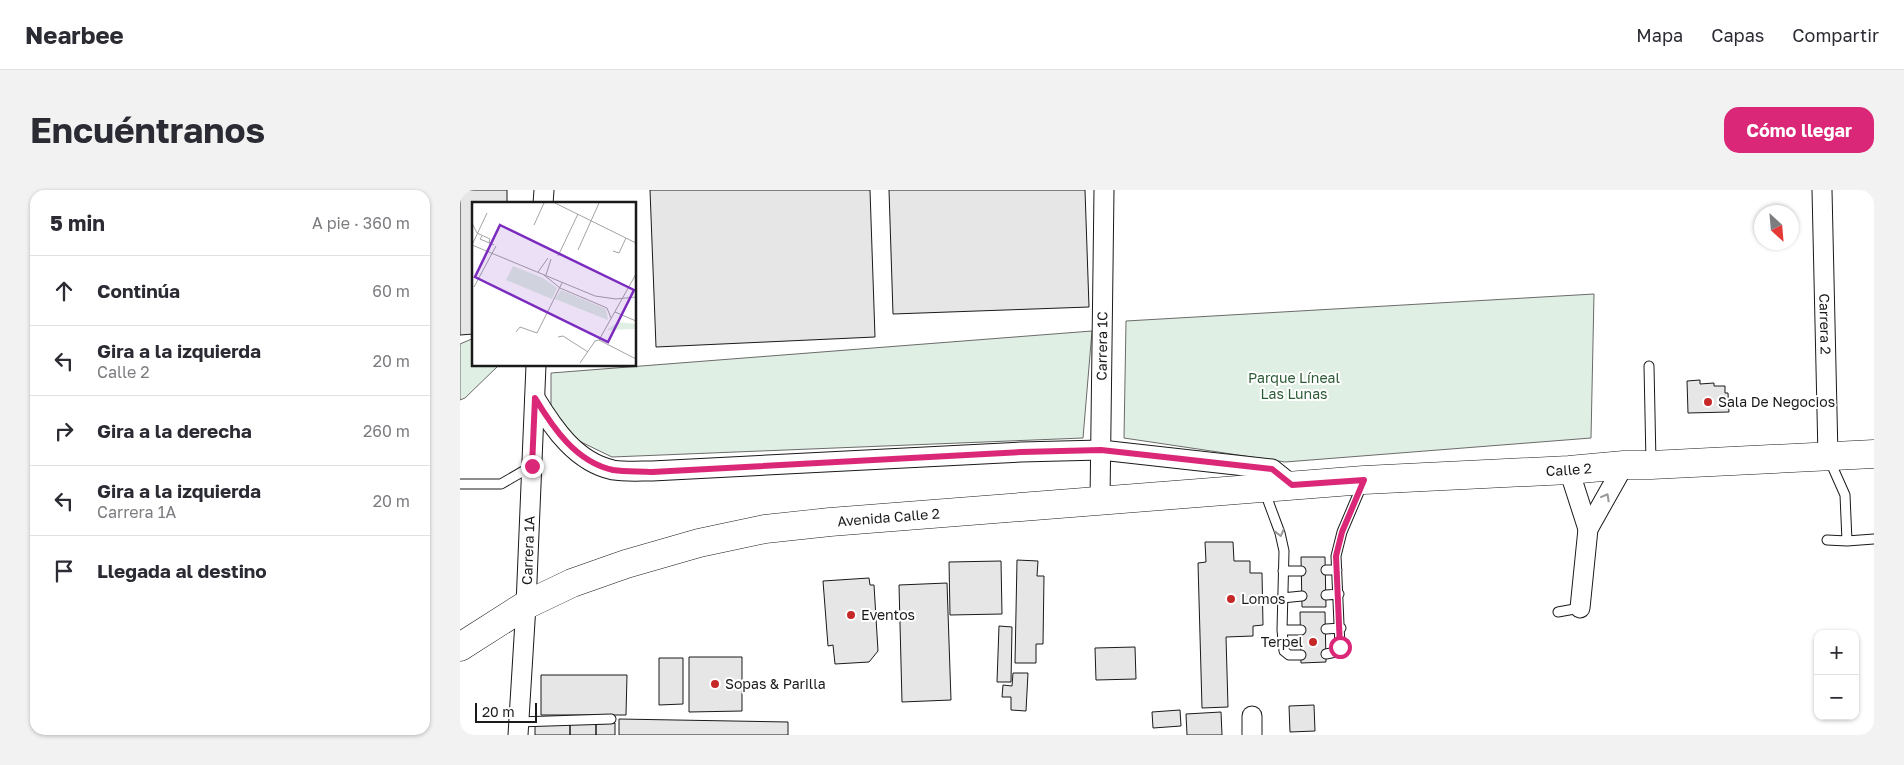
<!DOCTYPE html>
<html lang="es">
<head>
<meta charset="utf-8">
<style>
  body { margin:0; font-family:"Golos Text",sans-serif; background:#f2f2f3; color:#2b2b33 }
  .controls { position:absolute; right:15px; bottom:15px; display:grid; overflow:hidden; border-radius:10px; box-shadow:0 1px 4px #0004 }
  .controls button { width:45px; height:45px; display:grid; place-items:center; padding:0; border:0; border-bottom:1px solid #e1e1e2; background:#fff; color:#2b2b33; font:25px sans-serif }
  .compass { position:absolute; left:1294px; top:15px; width:45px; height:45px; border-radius:50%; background:#fff; box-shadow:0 1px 4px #0004; rotate:154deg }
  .scale { position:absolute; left:15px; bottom:12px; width:62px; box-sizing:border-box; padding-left:5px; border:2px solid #1a1a1a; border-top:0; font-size:14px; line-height:18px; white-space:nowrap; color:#1a1a1a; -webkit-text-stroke:4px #fff; paint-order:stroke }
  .stop { position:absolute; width:15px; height:15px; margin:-11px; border:4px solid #db2777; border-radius:50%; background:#fff }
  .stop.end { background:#db2777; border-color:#fff; box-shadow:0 1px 5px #0008 }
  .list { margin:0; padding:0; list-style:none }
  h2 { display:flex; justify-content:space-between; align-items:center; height:65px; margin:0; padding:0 20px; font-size:21px }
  h2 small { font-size:16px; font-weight:400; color:#7c7c81 }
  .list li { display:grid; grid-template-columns:32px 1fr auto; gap:15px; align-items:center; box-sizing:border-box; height:70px; padding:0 20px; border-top:1px solid #e1e1e2 }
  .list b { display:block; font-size:19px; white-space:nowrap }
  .list p { margin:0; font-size:16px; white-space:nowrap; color:#7c7c81 }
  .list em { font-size:16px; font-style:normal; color:#7c7c81 }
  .icon { flex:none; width:28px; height:28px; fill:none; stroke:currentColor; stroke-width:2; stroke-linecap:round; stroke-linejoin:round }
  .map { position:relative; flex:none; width:1414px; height:545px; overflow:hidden; border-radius:15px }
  header { display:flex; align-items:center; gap:30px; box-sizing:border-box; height:70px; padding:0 25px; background:#fff; border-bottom:1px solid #e1e1e2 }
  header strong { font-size:24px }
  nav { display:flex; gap:28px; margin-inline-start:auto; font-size:18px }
  .intro { display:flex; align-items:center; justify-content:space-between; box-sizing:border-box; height:120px; padding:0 30px }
  h1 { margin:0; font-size:35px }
  .button { padding:12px 22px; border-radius:15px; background:#db2777; color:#fff; font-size:18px; font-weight:700 }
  main { display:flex; gap:30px; padding:0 30px }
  aside { flex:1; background:#fff; border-radius:15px; box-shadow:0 1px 4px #0004 }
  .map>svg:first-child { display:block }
  .green { fill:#e0efe3; stroke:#6a6a6a }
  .building { fill:#e6e6e6; stroke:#1a1a1a }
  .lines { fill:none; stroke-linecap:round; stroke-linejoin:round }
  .lane-casing { stroke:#1a1a1a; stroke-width:11 }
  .street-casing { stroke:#1a1a1a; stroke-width:21 }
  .primary-casing { stroke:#1a1a1a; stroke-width:29 }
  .lane { stroke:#fff; stroke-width:9 }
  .street { stroke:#fff; stroke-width:19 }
  .primary { stroke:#fff; stroke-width:28 }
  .oneway { stroke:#989898 }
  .route { stroke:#db2777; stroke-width:6 }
  .poi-dot { fill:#c62828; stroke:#fff; stroke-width:2 }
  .labels { text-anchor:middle; stroke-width:4; stroke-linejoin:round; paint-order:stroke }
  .street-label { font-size:14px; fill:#1a1a1a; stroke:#fff }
  .park-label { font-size:14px; fill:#2b5a34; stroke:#fff }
  .poi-label { font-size:14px; fill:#1a1a1a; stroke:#fff; text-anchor:start }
  .inset-road { fill:none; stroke:#a3a3a3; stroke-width:1 }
  .view { fill:#7b2cbf; fill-opacity:0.15; stroke:#7b2cbf; stroke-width:2.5 }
  .inset-edge { fill:none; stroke:#1a1a1a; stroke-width:2.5 }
</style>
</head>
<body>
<header>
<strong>Nearbee</strong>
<nav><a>Mapa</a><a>Capas</a><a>Compartir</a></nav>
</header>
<div class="intro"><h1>Encuéntranos</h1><a class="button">Cómo llegar</a></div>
<main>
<aside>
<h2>5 min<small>A pie · 360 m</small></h2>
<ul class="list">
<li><svg class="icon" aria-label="ahead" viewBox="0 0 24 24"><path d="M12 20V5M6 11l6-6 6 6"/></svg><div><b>Continúa</b></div><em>60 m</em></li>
<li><svg class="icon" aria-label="left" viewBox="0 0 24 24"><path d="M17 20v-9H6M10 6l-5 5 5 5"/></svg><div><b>Gira a la izquierda</b><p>Calle 2</p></div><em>20 m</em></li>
<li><svg class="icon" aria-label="right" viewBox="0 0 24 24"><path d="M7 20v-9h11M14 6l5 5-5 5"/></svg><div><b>Gira a la derecha</b></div><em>260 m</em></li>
<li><svg class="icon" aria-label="left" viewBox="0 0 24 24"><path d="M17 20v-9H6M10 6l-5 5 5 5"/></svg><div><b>Gira a la izquierda</b><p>Carrera 1A</p></div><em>20 m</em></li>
<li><svg class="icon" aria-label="arrive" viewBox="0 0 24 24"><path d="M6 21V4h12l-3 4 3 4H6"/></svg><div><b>Llegada al destino</b></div></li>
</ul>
</aside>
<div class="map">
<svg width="1414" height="545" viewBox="0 0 1414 545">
  <rect width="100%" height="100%" fill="#fff"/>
  <path class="green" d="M1134,104L1131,248L825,272L664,248L666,131Z
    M632,141L623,248L152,267L117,250L91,217V183Z
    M14,148V175H39L5,208L0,210V154Z"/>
  <path class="building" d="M0,0H47V14H14V144L0,145Z
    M190,0H410L415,147L196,157Z
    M429,0H625L629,117L433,124Z
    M1240,190V194L1254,193V196H1265V203H1268L1269,222L1228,223L1227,191Z
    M745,352H773L774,371H790V383H802L803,435L793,436V446L766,447L768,517L742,518L738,373L746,372Z
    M841,367H865L866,417H842Z
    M557,370L578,371L577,386H584L583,454H576V473H555Z
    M541,371L542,424L490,425L489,372Z
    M409,388L410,395H414L418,461L409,472L375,474L373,455L368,456L363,391Z
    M487,393L491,510L442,512L439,395Z
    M840,422H865L866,472L841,473Z
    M539,436L552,437L551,492H537Z
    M675,457L676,489L636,490L635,458Z
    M229,467H282V521L229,522Z
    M199,468H223V514L199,515Z
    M553,483H568L566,521L551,520V507H542L543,495L552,496Z
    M81,485H167L166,525H81Z
    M854,515L855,541L830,542L829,516Z
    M720,520L721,536L693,538L692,522Z
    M761,522L762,545H727L726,524Z
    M159,529L328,532V545H159Z
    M155,533V545H136V534Z
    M75,534H110V545H75Z
    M110,534H136V545H110Z"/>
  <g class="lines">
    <defs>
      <path id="lane" d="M1189,176L1191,272
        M0,294H41L72,276
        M804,300L820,343L824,361L822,440L824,461L829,465H841
        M1367,350L1387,351L1385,305L1369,269
        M1387,351L1414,349
        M866,380H877
        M823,381H841
        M866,405L879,404
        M822,408L842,406
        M1098,422L1120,418
        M866,439L881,438
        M822,440H841
        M866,464L876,462L880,457L876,366L882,342L902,295
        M58,532L151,529"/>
      <g id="street">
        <path id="s1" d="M1362,0L1368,266"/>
        <path d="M83,14L84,0"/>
        <path d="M75,208C93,238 116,272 153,280C165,282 180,281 192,281L561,262L641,260L812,279L832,295"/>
        <path d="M1109,280L1128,339"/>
        <path id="s2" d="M640,311L644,0"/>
        <path d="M1120,418L1128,339L1164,275"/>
        <path d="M792,526V545"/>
        <path id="s3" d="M58,545L66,415L76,175"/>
      </g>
      <g id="primary">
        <path id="s4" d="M0,457L66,415L112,393L166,374L239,353L305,339L370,332L904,290L1109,280L1164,275H1191L1414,264"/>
      </g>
    </defs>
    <use href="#lane" class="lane-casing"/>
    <use href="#street" class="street-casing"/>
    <use href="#primary" class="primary-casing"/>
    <use href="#lane" class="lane"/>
    <use href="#street" class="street"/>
    <use href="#primary" class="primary"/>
  </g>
  <defs><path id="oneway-chevron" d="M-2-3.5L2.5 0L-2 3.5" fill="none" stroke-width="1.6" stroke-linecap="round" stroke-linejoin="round" transform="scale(1.25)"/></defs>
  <g class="oneway">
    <use href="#oneway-chevron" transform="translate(1146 307) rotate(-61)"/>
    <use href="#oneway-chevron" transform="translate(820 343) rotate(76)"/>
  </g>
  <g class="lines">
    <path class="route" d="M72,276L75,208C93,238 116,272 153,280C166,282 180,281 192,282L561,262L641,260L812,279L832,295L904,290L882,342L876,366L880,457"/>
  </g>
  <g class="poi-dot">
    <circle cx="1248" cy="212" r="5"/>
    <circle cx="771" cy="409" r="5"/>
    <circle cx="391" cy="425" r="5"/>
    <circle cx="853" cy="452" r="5"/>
    <circle cx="255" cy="494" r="5"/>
  </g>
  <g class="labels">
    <g class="street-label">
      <text dy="5" stroke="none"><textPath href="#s1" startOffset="134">Carrera 2</textPath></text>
      <text dy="5" stroke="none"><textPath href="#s2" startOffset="155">Carrera 1C</textPath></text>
      <text dy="5" stroke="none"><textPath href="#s4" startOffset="1136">Calle 2</textPath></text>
      <text dy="5" stroke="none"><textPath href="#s4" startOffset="454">Avenida Calle 2</textPath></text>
      <text dy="5" stroke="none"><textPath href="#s3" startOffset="185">Carrera 1A</textPath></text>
    </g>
    <g class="park-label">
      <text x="834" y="193">Parque Líneal<tspan x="834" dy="16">Las Lunas</tspan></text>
    </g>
    <g class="poi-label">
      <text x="1258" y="217">Sala De Negocios</text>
      <text x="781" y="414">Lomos</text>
      <text x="401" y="430">Eventos</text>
      <text x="843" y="457" text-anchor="end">Terpel</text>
      <text x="265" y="499">Sopas &amp; Parilla</text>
    </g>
  </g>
  <g transform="translate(12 12)">
    <rect width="164" height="164" fill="#fff"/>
    <path d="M41,64L71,76L85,86L80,97L34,78ZM89,88L134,107L136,118L83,97ZM146,120L164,122V127L135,128Z" fill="#e0efe3"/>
    <path class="inset-road" d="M83,1L164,41M0,21L5,31L18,37L17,41M62,23L72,1M10,34L8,37L22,43M0,43L15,11M0,43L123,94L144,97L164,95M106,48L127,1M141,49L147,51L154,36M86,54L106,12M66,70L76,56M72,73L88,86L135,106L139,116M74,73L79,57M2,85L24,44M143,110L164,119M44,130L48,125L65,131L90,81M86,135L91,134L116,150M127,138L164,72M127,138L164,157M108,161L123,139L127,138"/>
    <path class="view" d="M28,23L162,88L136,140L3,75Z"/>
    <rect width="164" height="164" class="inset-edge"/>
  </g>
</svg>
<div class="controls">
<button>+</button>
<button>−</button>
</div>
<svg class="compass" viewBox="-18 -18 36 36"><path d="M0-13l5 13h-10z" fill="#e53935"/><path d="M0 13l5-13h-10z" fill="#7c7c81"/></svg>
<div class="scale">20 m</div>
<div class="stop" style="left:880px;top:457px"></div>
<div class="stop end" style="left:72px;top:276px"></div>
</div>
</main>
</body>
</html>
